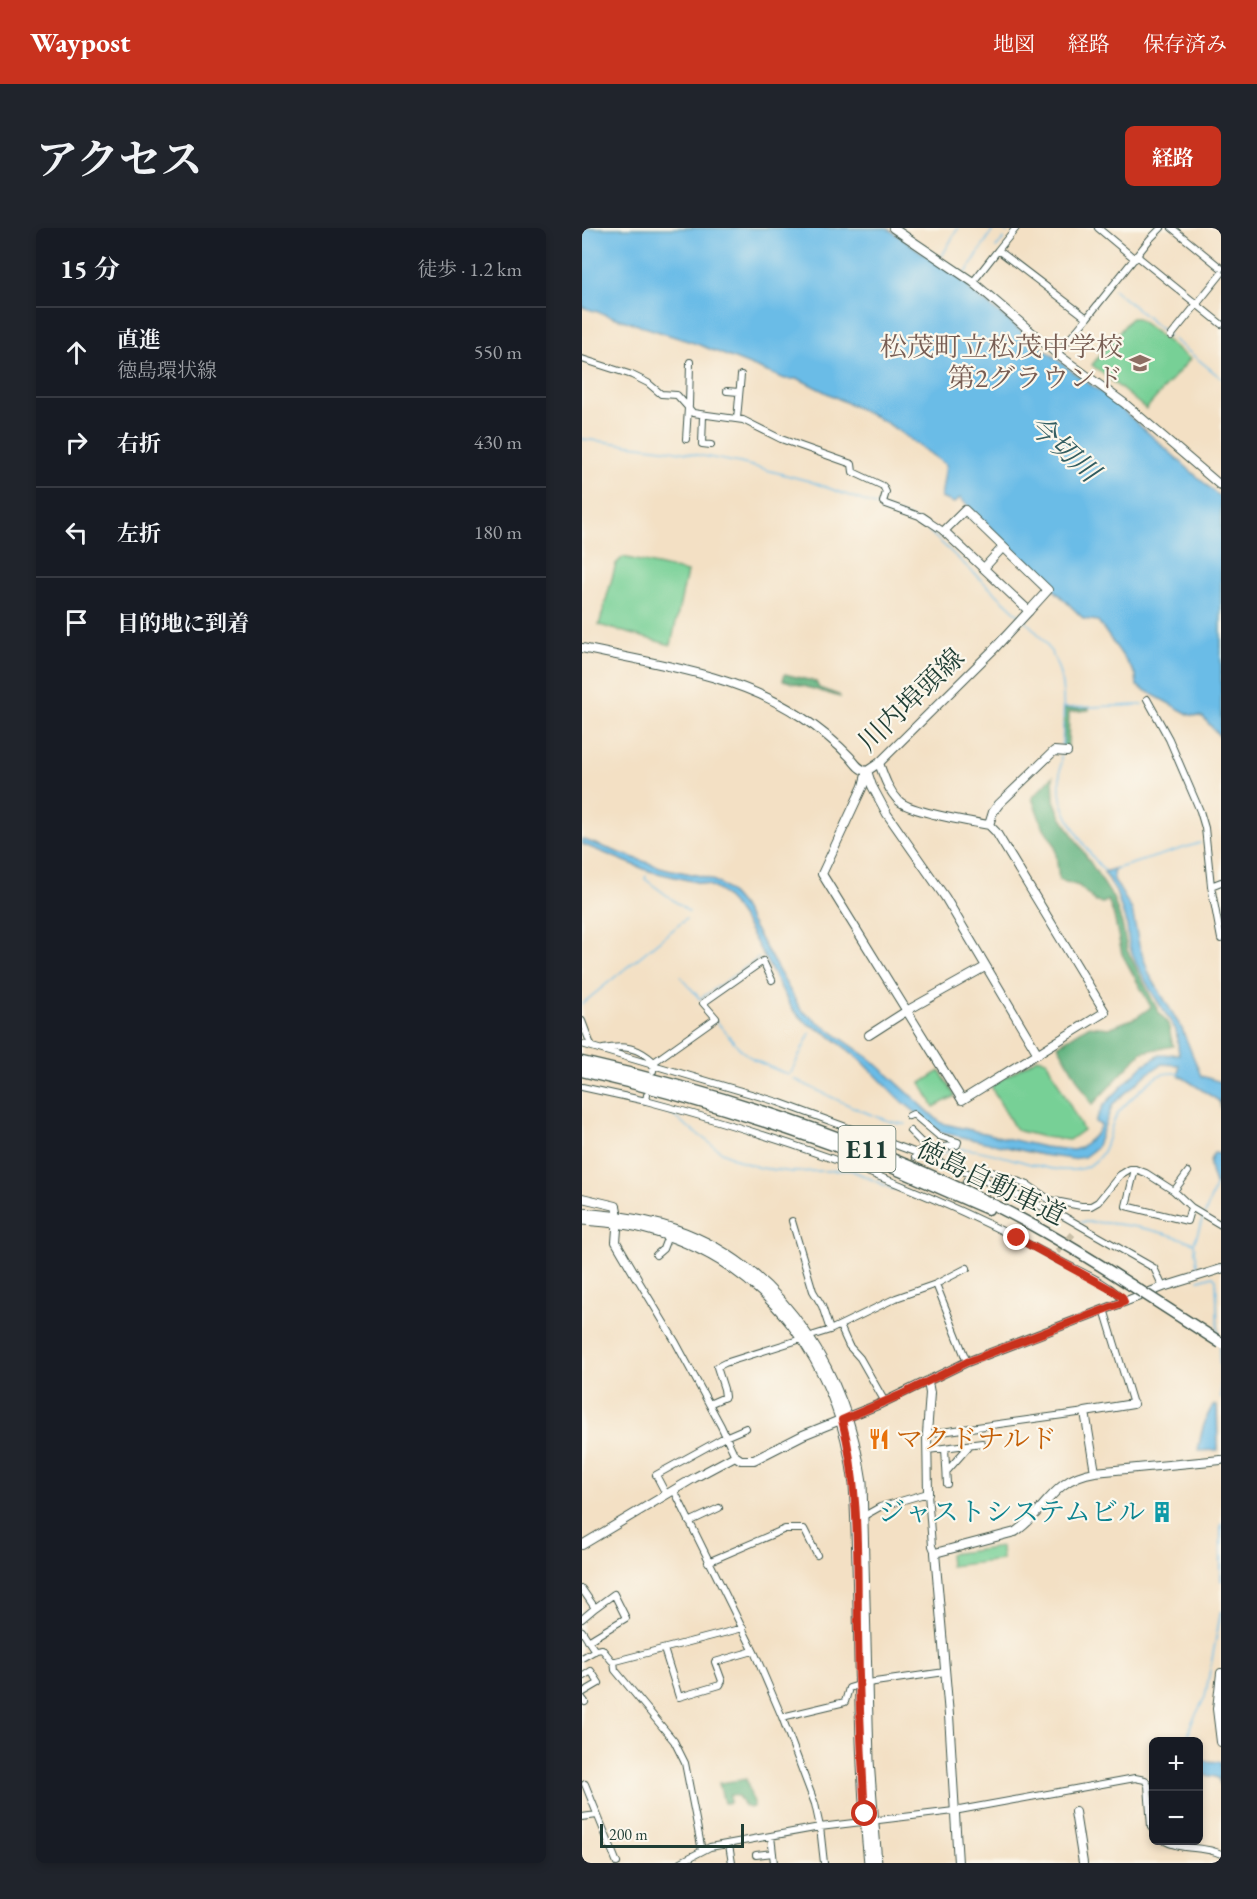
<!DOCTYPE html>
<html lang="ja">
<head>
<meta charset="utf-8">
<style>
  body { margin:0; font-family:"EB Garamond","Noto Serif JP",serif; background:#20242c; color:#f1f3f6 }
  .controls { position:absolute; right:18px; bottom:18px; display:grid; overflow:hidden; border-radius:9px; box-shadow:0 3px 9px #0003 }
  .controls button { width:54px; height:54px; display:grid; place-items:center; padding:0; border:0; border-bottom:2px solid #363941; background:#171b24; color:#f1f3f6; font:30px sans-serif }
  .scale { position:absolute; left:18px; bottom:15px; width:144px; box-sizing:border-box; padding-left:6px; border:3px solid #1f3d34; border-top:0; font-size:16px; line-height:21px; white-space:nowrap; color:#1f3d34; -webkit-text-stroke:4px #fbf7ec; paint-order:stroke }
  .stop { position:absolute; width:18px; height:18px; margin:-14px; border:4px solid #c8321e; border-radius:50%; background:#fff }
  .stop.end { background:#c8321e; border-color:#fff; box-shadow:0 2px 6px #0008 }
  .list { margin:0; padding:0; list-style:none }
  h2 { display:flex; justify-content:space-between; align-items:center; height:78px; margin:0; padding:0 24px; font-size:26px }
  h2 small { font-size:20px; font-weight:400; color:#9ea1a6 }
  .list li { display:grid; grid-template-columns:39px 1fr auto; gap:18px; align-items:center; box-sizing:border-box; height:90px; padding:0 24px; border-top:2px solid #363941 }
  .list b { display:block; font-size:22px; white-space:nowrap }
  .list p { margin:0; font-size:20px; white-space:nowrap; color:#9ea1a6 }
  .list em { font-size:20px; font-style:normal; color:#9ea1a6 }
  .icon { flex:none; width:33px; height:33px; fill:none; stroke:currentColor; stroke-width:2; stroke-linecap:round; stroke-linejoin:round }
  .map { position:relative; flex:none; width:639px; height:1635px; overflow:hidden; border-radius:9px }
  header { display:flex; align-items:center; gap:36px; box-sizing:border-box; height:84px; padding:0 30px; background:#c8321e; color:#fff }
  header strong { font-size:28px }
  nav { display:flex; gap:33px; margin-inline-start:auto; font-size:21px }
  .intro { display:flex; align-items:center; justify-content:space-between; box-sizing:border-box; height:144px; padding:0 36px }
  h1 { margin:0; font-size:42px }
  .button { padding:15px 27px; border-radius:9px; background:#c8321e; color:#fff; font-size:21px; font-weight:700 }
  main { display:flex; gap:36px; padding:0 36px }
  aside { flex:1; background:#171b24; border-radius:9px; box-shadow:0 3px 9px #0003 }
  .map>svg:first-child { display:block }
  .green { fill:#77d096; stroke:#4b8665; stroke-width:1.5 }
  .forest { fill:#61b27f; stroke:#40785a; stroke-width:1.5 }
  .water { fill:#6bbce7; stroke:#457c8e; stroke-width:1.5 }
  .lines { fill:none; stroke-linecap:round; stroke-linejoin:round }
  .stream { stroke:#6bbce7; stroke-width:1.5 }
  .minor-tunnel { stroke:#c9bfa7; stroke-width:6; stroke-dasharray:6 3; stroke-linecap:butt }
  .minor-casing { stroke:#3f554a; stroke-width:8 }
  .tertiary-casing { stroke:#3f554a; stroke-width:10 }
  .secondary-casing { stroke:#3f554a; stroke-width:10 }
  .primary-casing { stroke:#3f554a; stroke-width:11 }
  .motorway-casing { stroke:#3f554a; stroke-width:13 }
  .minor { stroke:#fff; stroke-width:6 }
  .tertiary { stroke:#fff; stroke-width:8 }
  .secondary { stroke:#fff; stroke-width:8 }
  .primary { stroke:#fff; stroke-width:9 }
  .motorway { stroke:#fff; stroke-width:10 }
  .motorway-bridge-casing { stroke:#3f554a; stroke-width:13; stroke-linecap:butt }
  .motorway-bridge { stroke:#fff; stroke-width:10 }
  .route { stroke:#c8321e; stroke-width:8 }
  .labels { text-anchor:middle; stroke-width:4.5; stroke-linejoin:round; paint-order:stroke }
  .shield { fill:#fbf7ec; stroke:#61756b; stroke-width:1.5 }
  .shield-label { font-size:26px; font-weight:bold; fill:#1f3d34 }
  .education-label { font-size:27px; fill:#785e54; stroke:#fbf7ec; text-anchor:end }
  .street-label { font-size:27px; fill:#1f3d34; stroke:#fbf7ec }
  .food-label { font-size:27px; fill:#c56008; stroke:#fbf7ec; text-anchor:start }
  .culture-label { font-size:27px; fill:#0d838f; stroke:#fbf7ec; text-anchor:end }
  .water-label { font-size:28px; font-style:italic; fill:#325d61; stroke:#fbf7ec }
</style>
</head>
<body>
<header>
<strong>Waypost</strong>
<nav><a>地図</a><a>経路</a><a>保存済み</a></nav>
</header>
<div class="intro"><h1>アクセス</h1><a class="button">経路</a></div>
<main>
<aside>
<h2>15 分<small>徒歩 · 1.2 km</small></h2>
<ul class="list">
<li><svg class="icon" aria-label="ahead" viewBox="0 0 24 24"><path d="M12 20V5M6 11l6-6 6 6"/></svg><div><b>直進</b><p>徳島環状線</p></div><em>550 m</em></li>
<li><svg class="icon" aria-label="right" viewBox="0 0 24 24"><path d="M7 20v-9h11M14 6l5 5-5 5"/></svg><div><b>右折</b></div><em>430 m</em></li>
<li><svg class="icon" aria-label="left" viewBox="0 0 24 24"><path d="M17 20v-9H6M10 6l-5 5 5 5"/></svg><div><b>左折</b></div><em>180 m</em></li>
<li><svg class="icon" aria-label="arrive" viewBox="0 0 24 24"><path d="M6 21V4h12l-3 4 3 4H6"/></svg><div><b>目的地に到着</b></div></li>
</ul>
</aside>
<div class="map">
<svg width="639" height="1635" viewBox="0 0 639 1635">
  <rect width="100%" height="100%" fill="#fbf7ec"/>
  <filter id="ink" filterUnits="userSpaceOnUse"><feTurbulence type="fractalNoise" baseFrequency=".0167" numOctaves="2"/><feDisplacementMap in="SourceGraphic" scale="12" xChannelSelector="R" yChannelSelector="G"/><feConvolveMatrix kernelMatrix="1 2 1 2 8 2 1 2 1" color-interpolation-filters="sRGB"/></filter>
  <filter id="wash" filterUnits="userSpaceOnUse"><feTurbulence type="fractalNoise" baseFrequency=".008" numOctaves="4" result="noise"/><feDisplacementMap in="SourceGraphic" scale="24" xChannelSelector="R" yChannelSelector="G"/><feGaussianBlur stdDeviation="1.35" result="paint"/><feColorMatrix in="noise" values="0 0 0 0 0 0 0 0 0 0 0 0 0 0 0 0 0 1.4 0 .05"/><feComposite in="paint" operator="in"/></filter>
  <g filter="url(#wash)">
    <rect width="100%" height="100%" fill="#f3e0c4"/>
    <path class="green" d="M549,90H555L608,131L564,181L510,137Z
      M41,329L105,344L89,417L17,397L34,336Z
      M455,830L464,832L501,902L487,912L461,909L434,902L410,861V857Z
      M358,843L373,868L352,879L339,855Z
      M419,1319L420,1332L368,1338L367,1326Z"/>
    <path class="forest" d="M203,446L234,454L237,460L257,467L258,469L201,452Z
      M507,480V482L487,484L486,519H481L482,481Z
      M471,548L472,572L479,589L531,670L540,696L545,722L576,783L586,796L591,818L560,824L510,877L476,817L506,798L527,800L555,789L569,779L540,726L532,688L526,672L521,675L514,674L497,658L477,652L473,617L460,597L450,570Z
      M164,1551L172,1578L168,1580L162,1578L156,1568L148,1567V1575H142L137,1555Z"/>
    <path class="water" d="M0,0H305L385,56L388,62L496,148L526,169L639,270V510L621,489L608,487L555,458L554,447L516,393L502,391L378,270L372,275L359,270L364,237L305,195L217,151H203L115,116L0,79Z
      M0,611C26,621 52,630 78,639C115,650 131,641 159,677L219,782L290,832L359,895L462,919L491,922L498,920L514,906L519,897L513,894L521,878L561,837L578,827L597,826L594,802L568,761L554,735L547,717L545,698L534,664L522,644L534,640L531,645L532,652L550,682L557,717L567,746L600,801L619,848L639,854V881L637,873L597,847V837L580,836L565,846L531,876L514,920L502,929L490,931L460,927L358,904L316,870L279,832L244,805L226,796L211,782L164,696L151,677L139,664L127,657L67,643L0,616Z
      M632,925L639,926V955L637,956H633C630,945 624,935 632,925Z
      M631,1177H635L636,1222L616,1223C619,1206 622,1192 631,1177Z
      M617,1530L621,1533L639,1534V1558L636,1550C627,1546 623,1549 617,1546Z"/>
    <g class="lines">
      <path class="stream" d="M419,0L425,5
        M414,20L422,10
        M360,28L376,0
        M384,45L412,0
        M531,61L587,108
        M591,111L639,150
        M0,211L89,222L158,235L227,253L336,293L439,389
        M442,392C488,432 482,466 480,522
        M480,480L560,477
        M479,526C479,540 476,556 479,570C483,591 508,628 523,643
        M533,641L618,615
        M64,648L63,651L107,684
        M99,749L118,771L177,730
        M0,776L104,691
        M134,793L160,823L172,832L207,847
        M209,845L228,805
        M212,851C233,861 305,898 324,896
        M0,862L83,882L140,924L160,934L179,940L210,944L269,942L311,961L320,960
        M354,930C384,900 465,956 504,939C529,928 524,902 536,885C541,878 568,852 576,848C582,844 591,845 598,845
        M623,986L634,956
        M499,994C538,994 575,1001 612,1015
        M616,1044L612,1015L621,990
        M617,1052L631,1048L634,1051L636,1108
        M637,1118L639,1170
        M639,1295V1353
        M605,1514L609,1496L623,1469L639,1383"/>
    </g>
  </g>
  <g filter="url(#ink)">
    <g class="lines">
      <path class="minor-tunnel" d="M475,1024L492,1005"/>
      <defs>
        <path id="minor" d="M434,0L416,22L505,90L568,11L579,0
          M516,0L553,31
          M590,0L639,40
          M555,28L639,96
          M391,54L416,22
          M589,108L639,46
          M475,126L505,90
          M0,131L50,147L66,155L79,166L95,167L111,185L161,192L199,211L264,234L270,236L271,244L301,258L304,264L301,274L304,276L340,289
          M145,163L157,164
          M107,178L108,134
          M121,188L120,216L129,217
          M155,191L159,147
          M104,211L106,180
          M346,293L364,305
          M565,471L587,511L618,583L623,600L629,658L639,711
          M629,658L639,654
          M0,793L9,817
          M0,816L196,874L335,925L342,919
          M21,821C42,817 56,819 72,834L71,843
          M72,834L134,790L121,775L181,733L190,752
          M0,859L64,873
          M65,867L64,873C209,911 350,962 482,1035C498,1043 534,1059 542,1074
          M327,888L331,886L357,908L376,914L375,917L351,921L342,919L341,916L328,903
          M333,929L335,925L388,946L483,989L572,1040L581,1059
          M553,941L544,978L605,993L609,979
          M384,953L388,946L402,941L446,957L468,972L499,978H509L516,974L538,947L548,941H553L564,945L592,963L609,979L639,997
          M592,963L606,944
          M210,993L231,1063L240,1078L248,1102
          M74,1027L81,1021L86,1008
          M55,1050L93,1113L139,1198L153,1228
          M354,1056L385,1134
          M522,1081L551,1176
          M258,1098L267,1118L278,1130L303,1174
          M127,1176L143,1169L142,1161L135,1139L143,1135L248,1102L314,1070L354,1056L385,1040
          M345,1206L503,1184
          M363,1220L365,1256
          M346,1222L400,1215
          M365,1243L388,1217
          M92,1262L173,1426L200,1489L233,1576L238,1599L128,1619L97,1635
          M84,1266L74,1247L143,1209L164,1200
          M282,1288L298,1279L346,1265L350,1318L353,1325
          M107,1294L137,1280
          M126,1334L203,1301H222L235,1327
          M0,1361L13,1380L0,1391
          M0,1403L13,1423
          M6,1413L44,1390L32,1366L13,1380
          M82,1421L97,1469L138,1457L140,1453L133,1434L171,1423
          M0,1430L14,1422L20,1421L30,1433H34L161,1400
          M32,1433L33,1442L92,1513L103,1535L120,1623
          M0,1449L9,1443L17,1455L0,1465
          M286,1455L363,1444
          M0,1470L3,1474
          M200,1489L263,1474L267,1460L277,1457
          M3,1556L35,1635
          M0,1589L15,1587
          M189,1608L192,1635
          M581,1612C599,1623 622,1617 639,1626
          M147,1617L150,1635
          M174,1627L191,1625
          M242,1635L238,1599L372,1583L553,1550L563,1552L566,1557L569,1599L572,1603"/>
        <path id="tertiary" d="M362,303L383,282L466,362L447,383L364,305
          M402,340L421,319
          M285,543L281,558L240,646L380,872L523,784L414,604L407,597C389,594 328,584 317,573C306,562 302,549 297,535
          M285,543L290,558L305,586L363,669L456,826
          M407,597L411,584L417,576L472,523L485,524
          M287,807L326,782L403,739
          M0,970L34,978L36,988L34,1014L55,1050
          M346,1154L348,1165L345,1206L346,1265
          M513,1244L503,1184L551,1176
          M0,1317L112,1250L153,1228L159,1232H172L221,1207L298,1176L385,1134L581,1059L639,1041
          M493,1584L501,1635
          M376,1635L367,1487L353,1325L433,1304C465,1283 469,1251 513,1244L639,1232"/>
        <path id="secondary" d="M311,0L391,54L475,126L542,175L639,258
          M340,289L346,293
          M0,420C74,436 154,446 218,488C236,500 253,513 268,529C273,535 277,542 285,543L297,535L411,422L447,383
          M639,1445L635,1481L639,1514"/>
        <path id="primary" d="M0,985C35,988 69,992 103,1005C205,1046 265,1149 280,1254L287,1533L295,1635
          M0,992C23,994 46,995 68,1002C189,1037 257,1135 272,1256C279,1382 274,1509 287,1635"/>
        <path id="motorway" d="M0,834C143,866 285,914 416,979C462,1002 506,1029 549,1057
          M0,843C101,866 200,897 297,934C334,949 370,966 406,981"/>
      </defs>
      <use href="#minor" class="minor-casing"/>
      <use href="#tertiary" class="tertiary-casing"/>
      <use href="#secondary" class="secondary-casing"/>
      <use href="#primary" class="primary-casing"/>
      <use href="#motorway" class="motorway-casing"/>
      <use href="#minor" class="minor"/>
      <use href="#tertiary" class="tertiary"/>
      <use href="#secondary" class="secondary"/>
      <use href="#primary" class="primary"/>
      <use href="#motorway" class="motorway"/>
      <defs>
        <path id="motorway-bridge" d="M549,1057L639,1115"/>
      </defs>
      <use href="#motorway-bridge" class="motorway-bridge-casing"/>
      <use href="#motorway-bridge" class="motorway-bridge"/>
    </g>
  </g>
  <g class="lines" filter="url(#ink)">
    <path class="route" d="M283,1586C279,1524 277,1463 276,1402C275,1332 278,1260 260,1192L318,1167L385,1134L542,1074L540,1069L528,1061L435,1010"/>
  </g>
  <defs>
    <symbol id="school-bare" viewBox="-9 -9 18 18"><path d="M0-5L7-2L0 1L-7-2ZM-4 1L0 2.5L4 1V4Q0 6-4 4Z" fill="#8d6e63" stroke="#fbf7ec" stroke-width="2.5" paint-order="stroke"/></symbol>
    <symbol id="restaurant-bare" viewBox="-9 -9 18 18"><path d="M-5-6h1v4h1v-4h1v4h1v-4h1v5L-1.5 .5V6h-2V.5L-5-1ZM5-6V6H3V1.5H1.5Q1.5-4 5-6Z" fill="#e8710a" stroke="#fbf7ec" stroke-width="2.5" paint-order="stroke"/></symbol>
    <symbol id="building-bare" viewBox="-9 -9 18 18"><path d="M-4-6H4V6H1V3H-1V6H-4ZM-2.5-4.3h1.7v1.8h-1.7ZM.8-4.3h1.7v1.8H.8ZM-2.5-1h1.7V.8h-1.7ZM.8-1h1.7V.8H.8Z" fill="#0f9aa8" stroke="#fbf7ec" stroke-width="2.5" paint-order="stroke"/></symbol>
  </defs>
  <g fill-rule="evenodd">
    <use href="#school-bare" x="543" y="120" width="30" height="30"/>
    <use href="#restaurant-bare" x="282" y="1196" width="30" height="30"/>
    <use href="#building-bare" x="565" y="1269" width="30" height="30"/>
  </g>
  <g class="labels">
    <rect class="shield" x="256.5" y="898" width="57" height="46" rx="4.5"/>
    <g class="shield-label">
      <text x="285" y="930">E11</text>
    </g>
    <g class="education-label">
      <text x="541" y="128">松茂町立松茂中学校<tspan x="541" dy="31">第2グラウンド</tspan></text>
    </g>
    <g class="street-label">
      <text transform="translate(329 472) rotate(-44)" y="9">川内埠頭線</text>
      <text transform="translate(409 954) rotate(26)" y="9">徳島自動車道</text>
    </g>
    <g class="food-label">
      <text x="314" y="1220">マクドナルド</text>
    </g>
    <g class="culture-label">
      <text x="563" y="1293">ジャストシステムビル</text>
    </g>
    <g class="water-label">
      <text transform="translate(482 220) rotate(42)" y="10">今切川</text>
    </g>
  </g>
</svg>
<div class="controls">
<button>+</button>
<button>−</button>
</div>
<div class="scale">200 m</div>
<div class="stop" style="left:283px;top:1586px"></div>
<div class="stop end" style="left:435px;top:1010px"></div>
</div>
</main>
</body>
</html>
